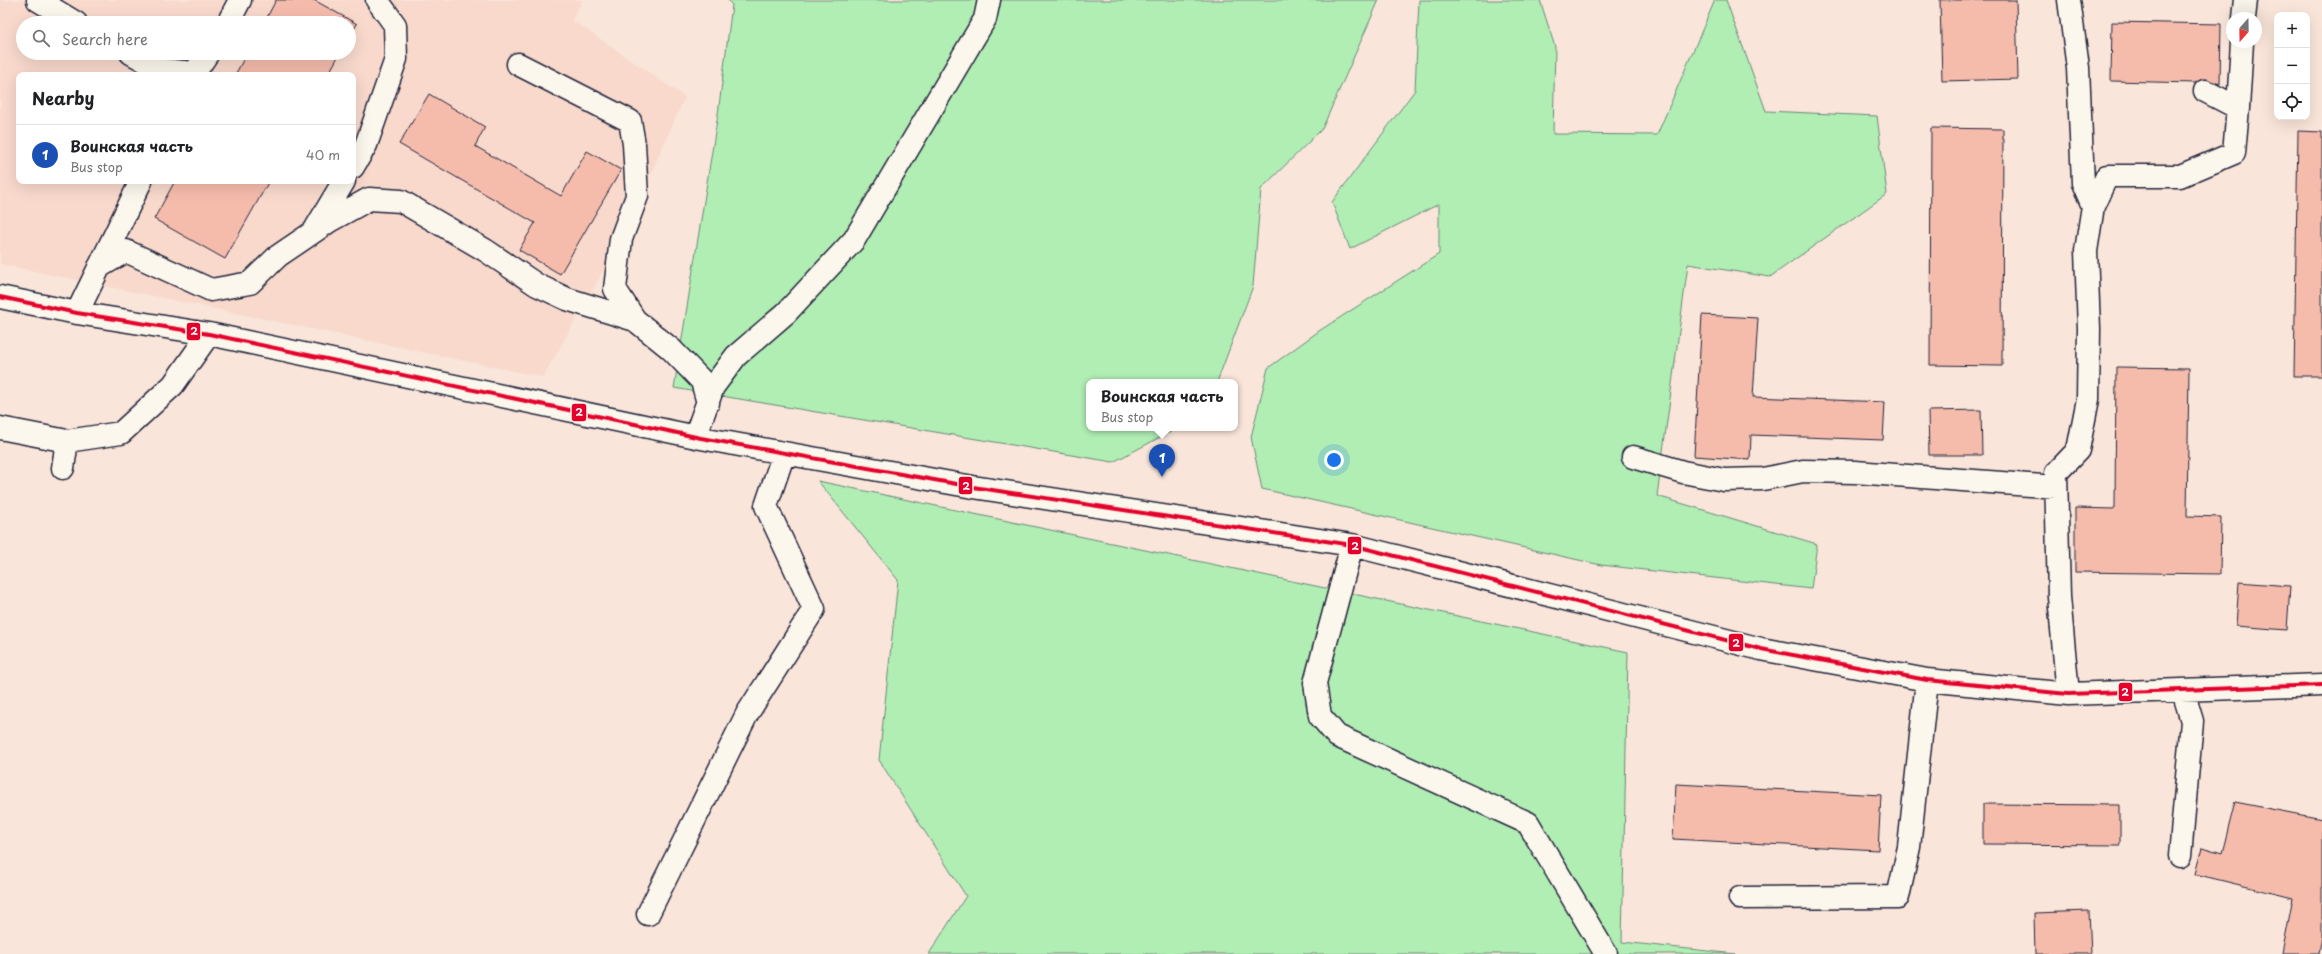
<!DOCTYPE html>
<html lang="en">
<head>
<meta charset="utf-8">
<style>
  body { margin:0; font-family:"Playpen Sans",sans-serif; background:#f2f2f2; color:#202124 }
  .controls { position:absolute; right:12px; top:12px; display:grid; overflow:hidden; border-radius:8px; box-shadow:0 4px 16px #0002 }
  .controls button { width:36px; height:36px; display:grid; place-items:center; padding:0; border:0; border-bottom:1px solid #e0e0e0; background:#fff; color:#202124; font:20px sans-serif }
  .compass { position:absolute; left:2226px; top:12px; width:36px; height:36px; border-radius:50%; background:#fff; box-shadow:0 4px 16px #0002; rotate:200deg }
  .you { position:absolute; left:1334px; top:460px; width:14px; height:14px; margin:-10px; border:3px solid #fff; border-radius:50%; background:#1a73e8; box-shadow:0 0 0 6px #1a73e833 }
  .badge { display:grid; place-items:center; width:26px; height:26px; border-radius:50%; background:#1a73e8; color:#fff; font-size:13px; font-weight:700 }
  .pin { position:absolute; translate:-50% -33px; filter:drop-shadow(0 1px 2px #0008) }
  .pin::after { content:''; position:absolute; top:21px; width:14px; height:12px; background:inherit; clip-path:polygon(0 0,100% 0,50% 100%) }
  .popup { position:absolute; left:1086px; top:379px; width:152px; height:52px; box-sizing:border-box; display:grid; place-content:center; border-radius:8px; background:#fff; filter:drop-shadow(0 1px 3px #0005); font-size:13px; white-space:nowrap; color:#757577 }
  .popup b { font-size:15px; color:#202124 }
  .popup::after { content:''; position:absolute; left:50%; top:100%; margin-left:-8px; border:8px solid transparent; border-top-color:#fff }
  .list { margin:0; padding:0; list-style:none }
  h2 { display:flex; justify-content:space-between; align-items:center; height:52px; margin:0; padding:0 16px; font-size:17px }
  h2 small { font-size:13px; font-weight:400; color:#757577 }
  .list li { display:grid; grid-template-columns:26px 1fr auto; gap:12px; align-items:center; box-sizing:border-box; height:60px; padding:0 16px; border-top:1px solid #e0e0e0 }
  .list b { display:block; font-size:15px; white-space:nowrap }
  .list p { margin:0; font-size:13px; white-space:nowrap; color:#757577 }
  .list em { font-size:13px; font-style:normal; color:#757577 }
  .icon { flex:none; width:22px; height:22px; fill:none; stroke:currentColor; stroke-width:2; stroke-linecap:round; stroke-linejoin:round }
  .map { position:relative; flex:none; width:2322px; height:954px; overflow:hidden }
  .search { position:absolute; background:#fff; box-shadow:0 4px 16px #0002; left:16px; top:16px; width:340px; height:44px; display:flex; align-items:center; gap:10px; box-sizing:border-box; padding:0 14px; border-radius:22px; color:#757577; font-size:15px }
  .panel { position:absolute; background:#fff; box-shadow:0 4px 16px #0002; left:16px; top:72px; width:340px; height:112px; border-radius:8px }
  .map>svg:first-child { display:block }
  .built { fill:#f8d9cc; fill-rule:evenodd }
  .green { fill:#b0eeb4; stroke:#698878 }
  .building { fill:#f5bcac; stroke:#22223b }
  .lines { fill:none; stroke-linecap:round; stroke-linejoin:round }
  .minor-casing { stroke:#22223b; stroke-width:25 }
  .minor { stroke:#fbf7ec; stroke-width:22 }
  .bus-1-casing { stroke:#fbf7ec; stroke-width:7 }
  .bus-1 { stroke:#e4002b; stroke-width:4 }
  .line-badge { stroke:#fbf7ec; stroke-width:1.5 }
  .badge-label { font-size:11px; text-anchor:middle; font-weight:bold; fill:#fff }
</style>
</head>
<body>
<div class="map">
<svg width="2322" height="954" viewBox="0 0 2322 954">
  <rect width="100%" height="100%" fill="#f9e5d9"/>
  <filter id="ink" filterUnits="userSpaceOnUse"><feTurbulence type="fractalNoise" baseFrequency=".025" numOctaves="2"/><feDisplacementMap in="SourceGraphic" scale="8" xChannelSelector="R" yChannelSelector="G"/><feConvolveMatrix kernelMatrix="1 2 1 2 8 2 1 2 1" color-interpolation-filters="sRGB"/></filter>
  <g filter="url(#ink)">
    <path class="built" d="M0,0H582L572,20L685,97L621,239L543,377L0,264ZM23,23H349V53H23ZM19,75H353V181H19Z"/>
    <path class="green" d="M728,0H1379L1322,129L1261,189L1253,286L1217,382H1089V428H1178L1113,462L674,388L718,114L732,5Z
      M1419,0H1540L1555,47L1553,134L1657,135L1715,0H1726L1766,111L1877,116L1887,194L1770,277L1688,264L1657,496L1817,544L1811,589L1601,565L1262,489L1251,437L1268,368L1319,331L1439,254V204L1350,249L1332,202L1415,90Z
      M818,481L1628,652L1622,942L1736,954H929L966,896L879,760L898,580Z"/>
    <path class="building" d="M276,0H314L357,24L349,38V23H264Z
      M1940,0H2016L2018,79L1942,81Z
      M2112,22L2221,24L2220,84L2205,79L2196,83L2111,81Z
      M247,53H340L328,75H235Z
      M429,94L485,127L475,146L561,196L587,151L621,170L560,274L519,250L535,223L399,144Z
      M1931,128L2003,129L2002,366L1930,365Z
      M2298,131L2322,132V376H2294Z
      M175,181H269L225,259L154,219Z
      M1702,315L1758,318L1753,397L1885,402L1883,440L1751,435L1750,460L1694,456Z
      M2116,367L2189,368L2187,516L2221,517L2220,574L2075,572V508L2115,509Z
      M1981,410L1982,455H1929L1928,411Z
      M2239,582L2290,586L2287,630L2236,626Z
      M1676,784L1881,795L1878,850L1673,839Z
      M2235,802L2322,819V936L2319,954H2282L2293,898L2195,874L2202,847L2222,853Z
      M1983,804L2120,805V845L1983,844Z
      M2089,911L2091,954H2035L2034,913Z"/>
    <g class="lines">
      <defs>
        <path id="minor" d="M38,0L76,23
          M2069,0L2078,68L2083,183L2093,206
          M2244,18L2246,0
          M228,23L240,0
          M131,53L162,70L194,73
          M518,64L630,121L634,144L637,196L621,239L615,289L635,320L671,349L702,381L708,403
          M193,75L208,53
          M2238,108L2242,42
          M353,167L366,145L396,59L395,25L377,0
          M316,228L344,181
          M99,267L126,251L211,290L250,283L278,256L331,220L369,199L401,201L485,250L537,285L567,299L635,320
          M0,297L77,313L209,334L701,438L973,487L1352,545L1761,649L1927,680L2068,694L2322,685
          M77,313L141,181
          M0,428L67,441L121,433L173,385L209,334
          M701,438L699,426L713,387L736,356L786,313L854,240L985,19L989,0
          M1633,457L1683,472L1724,480L1763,479L1803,471L1855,472L2056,487
          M63,468L67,441
          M1352,545L1315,683L1320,716L1337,736L1528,823L1606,954
          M2068,694L2059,597L2056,473L2078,450L2088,399L2089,329L2086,251L2093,206L2107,176H2180L2234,153L2238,108L2205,91
          M2180,856L2192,721L2183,691
          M1740,898L1898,897L1909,847L1927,680
          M648,914L747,714L814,609L766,506L784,453"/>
      </defs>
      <use href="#minor" class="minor-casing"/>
      <use href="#minor" class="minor"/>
      <defs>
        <path id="bus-1" d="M0,297L77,313L209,334L701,438L973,487L1352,545L1761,649L1927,680L2068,694L2322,685"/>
      </defs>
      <use href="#bus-1" class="bus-1-casing"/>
      <use href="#bus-1" class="bus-1"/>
    </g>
  </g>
  <g class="line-badge">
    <rect x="186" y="322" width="15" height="19" rx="4" fill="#e4002b"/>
    <rect x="571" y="403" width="16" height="19" rx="4" fill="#e4002b"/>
    <rect x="958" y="476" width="15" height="19" rx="4" fill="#e4002b"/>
    <rect x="1347" y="536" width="15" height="19" rx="4" fill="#e4002b"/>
    <rect x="1728" y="633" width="16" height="19" rx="4" fill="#e4002b"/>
    <rect x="2118" y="682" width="15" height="20" rx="4" fill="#e4002b"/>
  </g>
  <g class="badge-label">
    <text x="194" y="335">2</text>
    <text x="579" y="416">2</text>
    <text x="966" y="490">2</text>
    <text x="1355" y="550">2</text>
    <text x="1736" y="647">2</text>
    <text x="2125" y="696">2</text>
  </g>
</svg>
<div class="controls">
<button>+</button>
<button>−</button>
<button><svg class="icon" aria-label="locate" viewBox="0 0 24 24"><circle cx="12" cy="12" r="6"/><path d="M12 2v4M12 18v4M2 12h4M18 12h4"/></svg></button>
</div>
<svg class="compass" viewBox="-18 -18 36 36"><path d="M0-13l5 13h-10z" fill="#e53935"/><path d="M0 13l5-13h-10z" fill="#757577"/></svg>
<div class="you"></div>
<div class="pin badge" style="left:1162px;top:477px;background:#1a4fb4">1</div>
<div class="popup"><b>Воинская часть</b>Bus stop</div>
<div class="search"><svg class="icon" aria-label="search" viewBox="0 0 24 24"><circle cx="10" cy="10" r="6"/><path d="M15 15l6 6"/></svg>Search here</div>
<section class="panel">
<h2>Nearby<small></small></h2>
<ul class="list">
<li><span class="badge" style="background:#1a4fb4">1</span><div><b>Воинская часть</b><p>Bus stop</p></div><em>40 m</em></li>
</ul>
</section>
</div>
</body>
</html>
